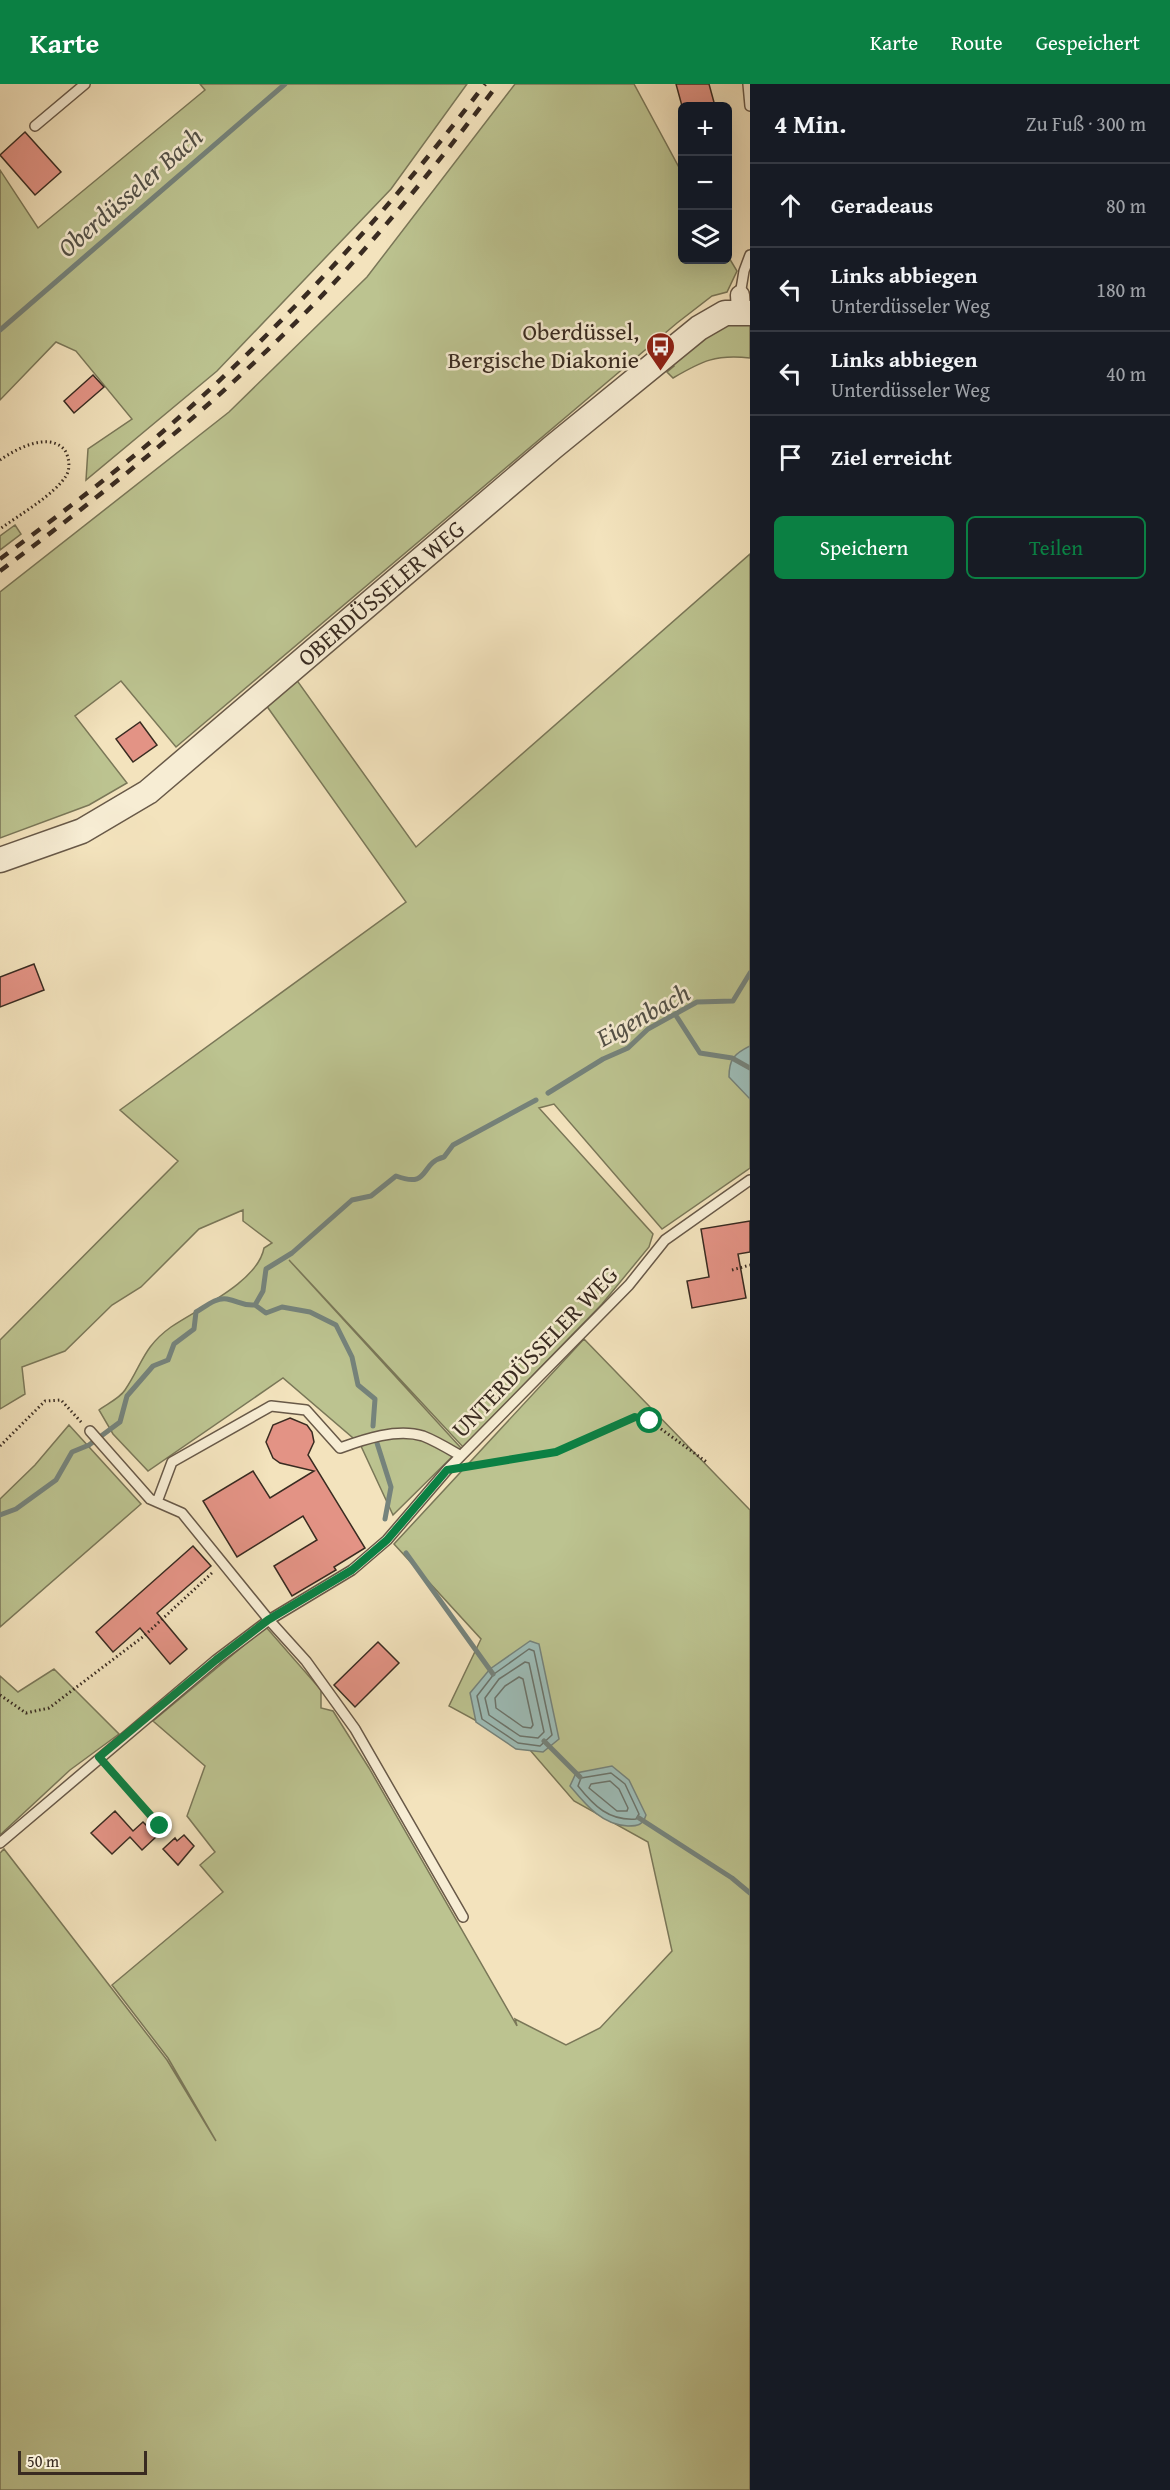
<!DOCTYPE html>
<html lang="de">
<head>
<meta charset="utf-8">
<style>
  body { margin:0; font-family:"Gentium Book Plus",serif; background:#242831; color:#f1f3f6 }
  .controls { position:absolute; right:18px; top:18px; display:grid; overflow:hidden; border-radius:9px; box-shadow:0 6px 24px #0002 }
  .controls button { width:54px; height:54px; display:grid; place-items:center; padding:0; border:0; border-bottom:2px solid #363941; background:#171b24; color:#f1f3f6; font:30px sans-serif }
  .scale { position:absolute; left:18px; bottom:15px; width:129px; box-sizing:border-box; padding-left:6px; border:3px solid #392b21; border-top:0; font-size:16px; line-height:21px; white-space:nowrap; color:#392b21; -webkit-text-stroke:4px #f7edd4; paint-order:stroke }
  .stop { position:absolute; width:18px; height:18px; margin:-14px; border:4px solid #0b8043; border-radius:50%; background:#fff }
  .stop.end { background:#0b8043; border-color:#fff; box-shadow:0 2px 6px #0008 }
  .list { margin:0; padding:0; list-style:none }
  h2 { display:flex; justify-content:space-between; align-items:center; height:78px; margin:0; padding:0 24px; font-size:26px }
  h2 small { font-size:20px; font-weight:400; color:#9ea1a6 }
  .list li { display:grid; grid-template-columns:39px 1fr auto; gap:18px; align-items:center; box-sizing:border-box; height:84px; padding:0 24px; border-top:2px solid #363941 }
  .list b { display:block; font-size:22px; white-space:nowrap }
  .list p { margin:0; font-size:20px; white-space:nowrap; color:#9ea1a6 }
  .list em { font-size:20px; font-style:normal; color:#9ea1a6 }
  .actions { display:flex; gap:12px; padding:18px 24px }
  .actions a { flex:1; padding:14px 0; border:2px solid #0b8043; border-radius:9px; text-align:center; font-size:21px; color:#0b8043 }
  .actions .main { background:#0b8043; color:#fff }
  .icon { flex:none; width:33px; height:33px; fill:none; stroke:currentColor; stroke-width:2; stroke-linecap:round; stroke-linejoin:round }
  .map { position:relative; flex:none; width:750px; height:2406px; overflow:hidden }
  header { display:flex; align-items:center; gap:36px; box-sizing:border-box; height:84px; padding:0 30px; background:#0b8043; color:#fff }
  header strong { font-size:28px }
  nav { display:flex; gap:33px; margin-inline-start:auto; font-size:21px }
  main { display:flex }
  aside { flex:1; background:#171b24 }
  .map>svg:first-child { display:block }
  .green { fill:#bcc390; stroke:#7a7758; stroke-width:1.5 }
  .water { fill:#9dbdb8; stroke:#75837c; stroke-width:1.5 }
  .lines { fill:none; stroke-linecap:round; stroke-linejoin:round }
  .shore { stroke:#6b746c; stroke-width:1.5 }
  .stream { stroke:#75837c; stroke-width:5 }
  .building { fill:#e39385; stroke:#392b21; stroke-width:1.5 }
  .service-casing { stroke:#685948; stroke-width:12 }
  .minor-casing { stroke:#685948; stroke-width:21 }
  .tertiary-casing { stroke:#685948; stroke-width:27 }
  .path { stroke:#392b21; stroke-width:3; stroke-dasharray:1.5 3; stroke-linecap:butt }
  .service { stroke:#f7edd4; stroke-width:9 }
  .minor { stroke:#f7edd4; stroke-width:18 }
  .tertiary { stroke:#f7edd4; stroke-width:24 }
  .rail { stroke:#392b21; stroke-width:4.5; stroke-dasharray:10 10; stroke-linecap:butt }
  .route { stroke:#0b8043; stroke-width:8 }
  .labels { text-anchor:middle; stroke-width:5; stroke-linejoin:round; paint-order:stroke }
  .poi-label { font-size:24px; fill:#392b21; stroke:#f7edd4; text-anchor:end }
  .street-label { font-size:24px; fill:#392b21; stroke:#f7edd4 }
  .water-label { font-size:26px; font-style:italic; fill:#525047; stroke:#f7edd4 }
</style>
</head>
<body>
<header>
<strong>Karte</strong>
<nav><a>Karte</a><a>Route</a><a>Gespeichert</a></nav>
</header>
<main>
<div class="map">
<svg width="750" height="2406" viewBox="0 0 750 2406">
  <rect width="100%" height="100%" fill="#f3e3bd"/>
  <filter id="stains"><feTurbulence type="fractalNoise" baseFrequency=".00333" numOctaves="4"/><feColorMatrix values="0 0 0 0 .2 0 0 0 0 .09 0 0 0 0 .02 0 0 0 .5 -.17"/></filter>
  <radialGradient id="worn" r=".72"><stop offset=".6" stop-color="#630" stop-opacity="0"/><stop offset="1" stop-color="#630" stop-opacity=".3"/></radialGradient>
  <path class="green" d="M200,0H467L391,105L217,287L86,396L88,365L132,335L76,267L56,258L0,316V86L38,144L205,6Z
    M515,0H634L682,89V176H728V172L737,187L727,208L712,212L677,239L176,663L121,597L75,632L127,699L89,721L0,754V508L229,328L367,193Z
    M750,239V274C716,270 702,277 673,294L667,288L674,282L672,279L717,242Z
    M15,441L21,450L0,466V452Z
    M750,470V1084L662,1145L554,1020L539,1024L653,1150L649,1163L602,1220L463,1363L289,1176L461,1364L393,1431L360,1360L283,1294L148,1387L113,1350L99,1326C107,1320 120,1314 125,1306C142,1281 143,1263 171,1243C197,1225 258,1198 264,1164L272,1159L243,1137V1126L199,1145L141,1203L112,1221L65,1267L22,1283L25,1310L0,1325V1256L178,1077L120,1026L406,818L266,621L296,595L416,763Z
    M584,1255L750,1426V2406H0V1769L4,1765L167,1976L216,2057L168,1974L112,1901L223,1808L200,1781L215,1768L187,1732L205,1682L153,1637L266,1543L321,1606V1624L333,1627L369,1684L517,1942L515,1935L566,1961L600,1944L672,1867L648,1758L574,1717L530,1666L449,1622L481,1555L394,1460Z
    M69,1341L141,1420L0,1543V1415L35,1381Z
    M54,1585L119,1650L70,1686L0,1751V1592L18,1608Z"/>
  <path class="water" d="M750,962V1015L729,993C729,975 734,970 750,962Z
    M530,1557L539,1560L559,1655L543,1668L516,1665L476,1638L470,1609L490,1585Z
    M612,1682L629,1696L646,1731C643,1741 638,1742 628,1742C602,1741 586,1721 570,1702L576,1689Z"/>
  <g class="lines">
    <path class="shore" d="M529,1565L534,1567L552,1651L540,1662L518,1659L482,1635L477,1612L494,1590Z
      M525,1578L529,1579L544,1648L538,1654L520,1652L489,1631L485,1614L499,1595Z
      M519,1593L523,1595L533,1641L531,1644L523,1643L496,1624L495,1614L505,1602Z
      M611,1689L625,1700L639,1730L636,1735C609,1737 594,1722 578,1702L581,1694Z
      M610,1697L619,1705L628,1724L627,1727H617L589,1704L591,1700Z"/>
    <path class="stream" d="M0,246L285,0
      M675,930L700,969L732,974L750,984
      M548,1009L603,975L628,964L648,945L697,918L733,917L750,889
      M255,1221L266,1229L282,1223L310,1228L336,1241L352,1273L358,1301L375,1315L373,1342
      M377,1359L391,1403L385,1435
      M0,1431L16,1425L56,1396L72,1368L89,1361L120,1338L127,1312L153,1282L168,1276L174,1260L194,1245L196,1228C205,1223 216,1213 227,1215C239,1217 241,1222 255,1221L263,1207L266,1185L292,1169L352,1116L371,1112L396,1092C431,1105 419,1079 444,1073L453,1061L536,1016
      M406,1469L493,1590
      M544,1657L580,1693
      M639,1734L732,1794L750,1809"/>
  </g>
  <path class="building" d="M676,0H709L715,22H682Z
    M25,48L61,88L35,111L0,71Z
    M93,291L104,303L74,329L64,317Z
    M140,638L157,661L133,678L116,655Z
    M34,880L44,906L0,923V893Z
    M750,1137V1168L738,1170L746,1214L692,1224L687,1197L709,1193L701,1145Z
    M290,1334L307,1341L312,1348L314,1358L308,1371L365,1464L334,1483L336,1486L292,1512L274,1482L317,1456L303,1432L237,1473L203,1417L253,1387L270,1414L314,1387L280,1379L273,1374L266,1358L273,1341Z
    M193,1462L211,1482L157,1529L187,1565L170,1580L140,1544L113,1568L96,1548Z
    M378,1558L399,1579L355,1623L334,1601Z
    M115,1727L133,1747L143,1738L157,1752L142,1766L130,1753L112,1770L91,1749Z
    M184,1751L194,1762L178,1781L163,1765L175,1754L177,1757Z"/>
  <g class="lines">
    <defs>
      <path id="service" d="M748,0L750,22
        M35,42L85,0
        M740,211L744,187L750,171
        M90,1347L150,1415L182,1429L269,1536L306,1577L355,1645L463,1833
        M157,1418L172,1378L271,1322L306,1326L340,1364C365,1355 397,1344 423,1352C436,1357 449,1365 461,1372
        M0,1759L216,1576L269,1536L352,1486L387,1456L447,1386L629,1201L665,1156L750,1096"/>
      <path id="minor" d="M740,211L741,227"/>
      <g id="tertiary">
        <path id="s1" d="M0,776L82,747L148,708L553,363L699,244L725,229H750"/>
      </g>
    </defs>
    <use href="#service" class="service-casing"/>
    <use href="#minor" class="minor-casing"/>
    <use href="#tertiary" class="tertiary-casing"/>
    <path class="path" d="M0,376C16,365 47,348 64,365C69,372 71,384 66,392C54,411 19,431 0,445
      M732,1186L750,1181
      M0,1362L45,1317L61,1316L82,1339
      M470,1382L556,1368L635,1333L650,1337L708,1379
      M0,1611L26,1629L49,1624L144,1552L213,1488
      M108,1684L160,1742"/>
    <use href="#service" class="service"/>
    <use href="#minor" class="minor"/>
    <use href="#tertiary" class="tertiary"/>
    <path class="rail" d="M0,475C67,425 134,375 195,319C302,222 398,115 485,0
      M0,487C126,393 249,294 355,176C405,120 452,61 498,0"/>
  </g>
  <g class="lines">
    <path class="route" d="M160,1742L99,1673L216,1576L268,1536L352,1486L387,1456L447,1386L556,1368L635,1333L650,1337"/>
  </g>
  <defs>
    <symbol id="bus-pin" viewBox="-11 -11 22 30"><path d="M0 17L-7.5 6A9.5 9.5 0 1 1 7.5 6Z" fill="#8f2418" stroke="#f7edd4"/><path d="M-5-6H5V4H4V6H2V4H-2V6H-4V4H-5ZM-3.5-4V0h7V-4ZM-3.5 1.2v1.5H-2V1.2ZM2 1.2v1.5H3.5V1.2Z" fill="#fff"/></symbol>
  </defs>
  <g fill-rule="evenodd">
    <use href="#bus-pin" x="644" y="246" width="33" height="45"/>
  </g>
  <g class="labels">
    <g class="poi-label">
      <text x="639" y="256">Oberdüssel,<tspan x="639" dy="28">Bergische Diakonie</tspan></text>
    </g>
    <g class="street-label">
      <text dy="8" stroke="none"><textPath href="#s1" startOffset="470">OBERDÜSSELER WEG</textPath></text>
      <text transform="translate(535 1268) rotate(-46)" y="8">UNTERDÜSSELER WEG</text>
    </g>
    <g class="water-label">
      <text transform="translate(130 108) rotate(-41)" y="9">Oberdüsseler Bach</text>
      <text transform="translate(643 931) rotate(-29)" y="9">Eigenbach</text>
    </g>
  </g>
  <rect width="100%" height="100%" filter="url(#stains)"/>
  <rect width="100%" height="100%" fill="url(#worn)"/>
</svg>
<div class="controls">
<button>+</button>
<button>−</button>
<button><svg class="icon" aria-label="layers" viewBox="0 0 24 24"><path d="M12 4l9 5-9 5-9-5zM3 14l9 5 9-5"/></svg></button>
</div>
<div class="scale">50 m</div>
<div class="stop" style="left:650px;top:1337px"></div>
<div class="stop end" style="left:160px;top:1742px"></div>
</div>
<aside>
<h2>4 Min.<small>Zu Fuß · 300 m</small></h2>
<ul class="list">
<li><svg class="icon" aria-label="ahead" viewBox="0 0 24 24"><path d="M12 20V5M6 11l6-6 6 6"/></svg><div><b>Geradeaus</b></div><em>80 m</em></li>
<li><svg class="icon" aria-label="left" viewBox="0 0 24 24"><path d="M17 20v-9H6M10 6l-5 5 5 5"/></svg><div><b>Links abbiegen</b><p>Unterdüsseler Weg</p></div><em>180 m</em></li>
<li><svg class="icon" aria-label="left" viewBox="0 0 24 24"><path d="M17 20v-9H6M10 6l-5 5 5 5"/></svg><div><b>Links abbiegen</b><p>Unterdüsseler Weg</p></div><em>40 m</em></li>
<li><svg class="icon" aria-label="arrive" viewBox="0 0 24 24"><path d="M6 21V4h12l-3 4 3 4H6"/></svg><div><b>Ziel erreicht</b></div></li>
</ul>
<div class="actions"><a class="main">Speichern</a><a>Teilen</a></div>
</aside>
</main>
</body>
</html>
